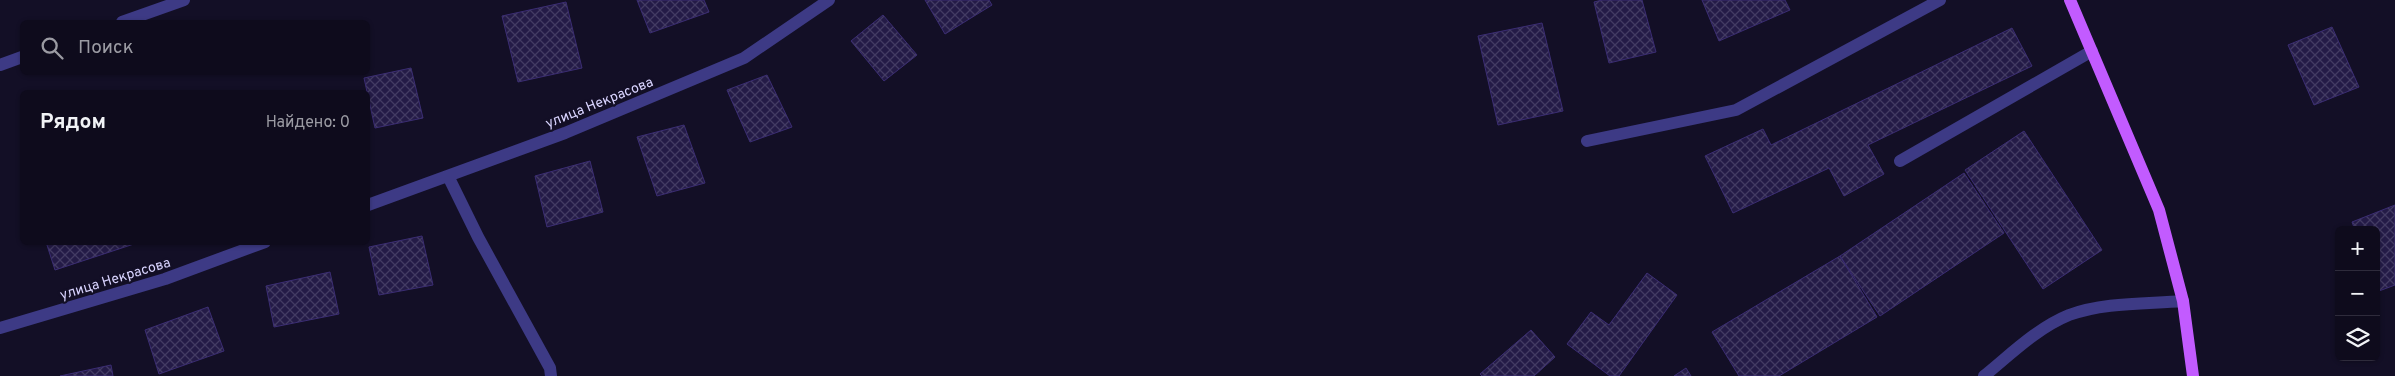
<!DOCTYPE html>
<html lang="ru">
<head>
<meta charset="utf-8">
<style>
  body { margin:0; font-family:Overpass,sans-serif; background:#1c1929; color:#f1f3f6 }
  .controls { position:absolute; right:15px; bottom:15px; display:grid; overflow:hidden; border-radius:8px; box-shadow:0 1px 4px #0004 }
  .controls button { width:45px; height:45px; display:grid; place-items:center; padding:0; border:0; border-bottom:1px solid #2e2b3b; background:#0e0b1c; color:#f1f3f6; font:25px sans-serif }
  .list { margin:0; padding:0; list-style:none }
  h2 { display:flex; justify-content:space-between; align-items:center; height:65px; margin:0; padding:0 20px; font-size:21px }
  h2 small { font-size:16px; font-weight:400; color:#9b9ba3 }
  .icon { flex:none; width:28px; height:28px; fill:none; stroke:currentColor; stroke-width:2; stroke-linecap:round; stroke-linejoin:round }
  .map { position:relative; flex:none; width:2395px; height:376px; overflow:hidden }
  .search { position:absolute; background:#0e0b1c; box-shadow:0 1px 4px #0004; left:20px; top:20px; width:350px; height:55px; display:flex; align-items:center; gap:12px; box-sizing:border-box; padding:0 18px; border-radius:8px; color:#9b9ba3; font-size:19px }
  .panel { position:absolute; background:#0e0b1c; box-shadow:0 1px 4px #0004; left:20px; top:90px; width:350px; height:155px; border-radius:8px }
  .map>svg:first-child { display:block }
  .building { fill:url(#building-cross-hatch); stroke:#3b2d73 }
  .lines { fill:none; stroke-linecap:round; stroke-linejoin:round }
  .minor { stroke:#3d3a85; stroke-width:12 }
  .major { stroke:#c25bff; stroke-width:12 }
  .labels { text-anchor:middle; stroke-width:4.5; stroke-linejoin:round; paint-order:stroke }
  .street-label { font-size:14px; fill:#d9d4ff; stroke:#130f26 }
</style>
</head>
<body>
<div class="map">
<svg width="2395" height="376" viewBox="0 0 2395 376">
  <defs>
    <pattern id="building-cross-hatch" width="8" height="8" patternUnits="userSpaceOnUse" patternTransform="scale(1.25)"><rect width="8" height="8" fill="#241b47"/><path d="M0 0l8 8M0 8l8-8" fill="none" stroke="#433b63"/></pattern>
  </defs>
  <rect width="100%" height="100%" fill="#130f26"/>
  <path class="building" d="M637,0H704L709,12L650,33Z
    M925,0H989L992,5L945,34Z
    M1602,0H1642L1656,52L1609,63L1594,2Z
    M1702,0H1785L1790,10L1719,41Z
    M566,2L582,68L518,82L502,16Z
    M883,15L917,55L884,81L851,41Z
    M1542,23L1563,111L1498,125L1478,36Z
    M2332,27L2359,87L2314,105L2288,45Z
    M2012,28L2032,66L1868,145L1884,174L1844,196L1829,168L1733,213L1705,156L1763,129L1771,145Z
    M411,68L423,118L375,128L364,78Z
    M767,75L792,127L750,142L727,90Z
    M684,125L705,183L657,196L637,137Z
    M2024,131L2102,250L2043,289L1965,170Z
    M590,161L603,212L547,227L535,176Z
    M1964,173L2004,233L1880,316L1840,256Z
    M2395,205V285L2379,291L2376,283V230H2355L2352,222Z
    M422,236L433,285L379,295L369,247Z
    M46,242H140L55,270Z
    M1840,256L1877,317L1779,376H1739L1712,332Z
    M330,272L339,314L274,327L266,286Z
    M1647,273L1677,295L1619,376H1610L1567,344L1591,312L1609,325Z
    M208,307L224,351L159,374L145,330Z
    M1531,330L1555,357L1534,376H1482L1480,374Z
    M111,365L113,376H60Z
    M1686,368L1691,376H1674Z"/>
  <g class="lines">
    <path class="minor" d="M122,22L184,0
      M0,65L22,57
      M1587,141L1736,110L1940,0
      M1900,161L2092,51
      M448,176L478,237L550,368L551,376
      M368,205L565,133L744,58L829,0
      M0,328L165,279L265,242
      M1984,376C2010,355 2037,328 2069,315C2104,302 2146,304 2183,301"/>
    <path class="major" d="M2070,0L2159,210L2183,301L2193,376"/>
  </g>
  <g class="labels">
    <g class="street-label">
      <text transform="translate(599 102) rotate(-22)" y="5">улица Некрасова</text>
      <text transform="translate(115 278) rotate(-17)" y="5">улица Некрасова</text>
    </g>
  </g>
</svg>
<div class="controls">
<button>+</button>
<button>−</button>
<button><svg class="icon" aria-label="layers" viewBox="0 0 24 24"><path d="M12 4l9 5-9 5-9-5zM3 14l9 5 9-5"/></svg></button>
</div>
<div class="search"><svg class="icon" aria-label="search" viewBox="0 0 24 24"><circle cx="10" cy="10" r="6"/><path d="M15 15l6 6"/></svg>Поиск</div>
<section class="panel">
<h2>Рядом<small>Найдено: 0</small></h2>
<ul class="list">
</ul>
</section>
</div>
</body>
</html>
